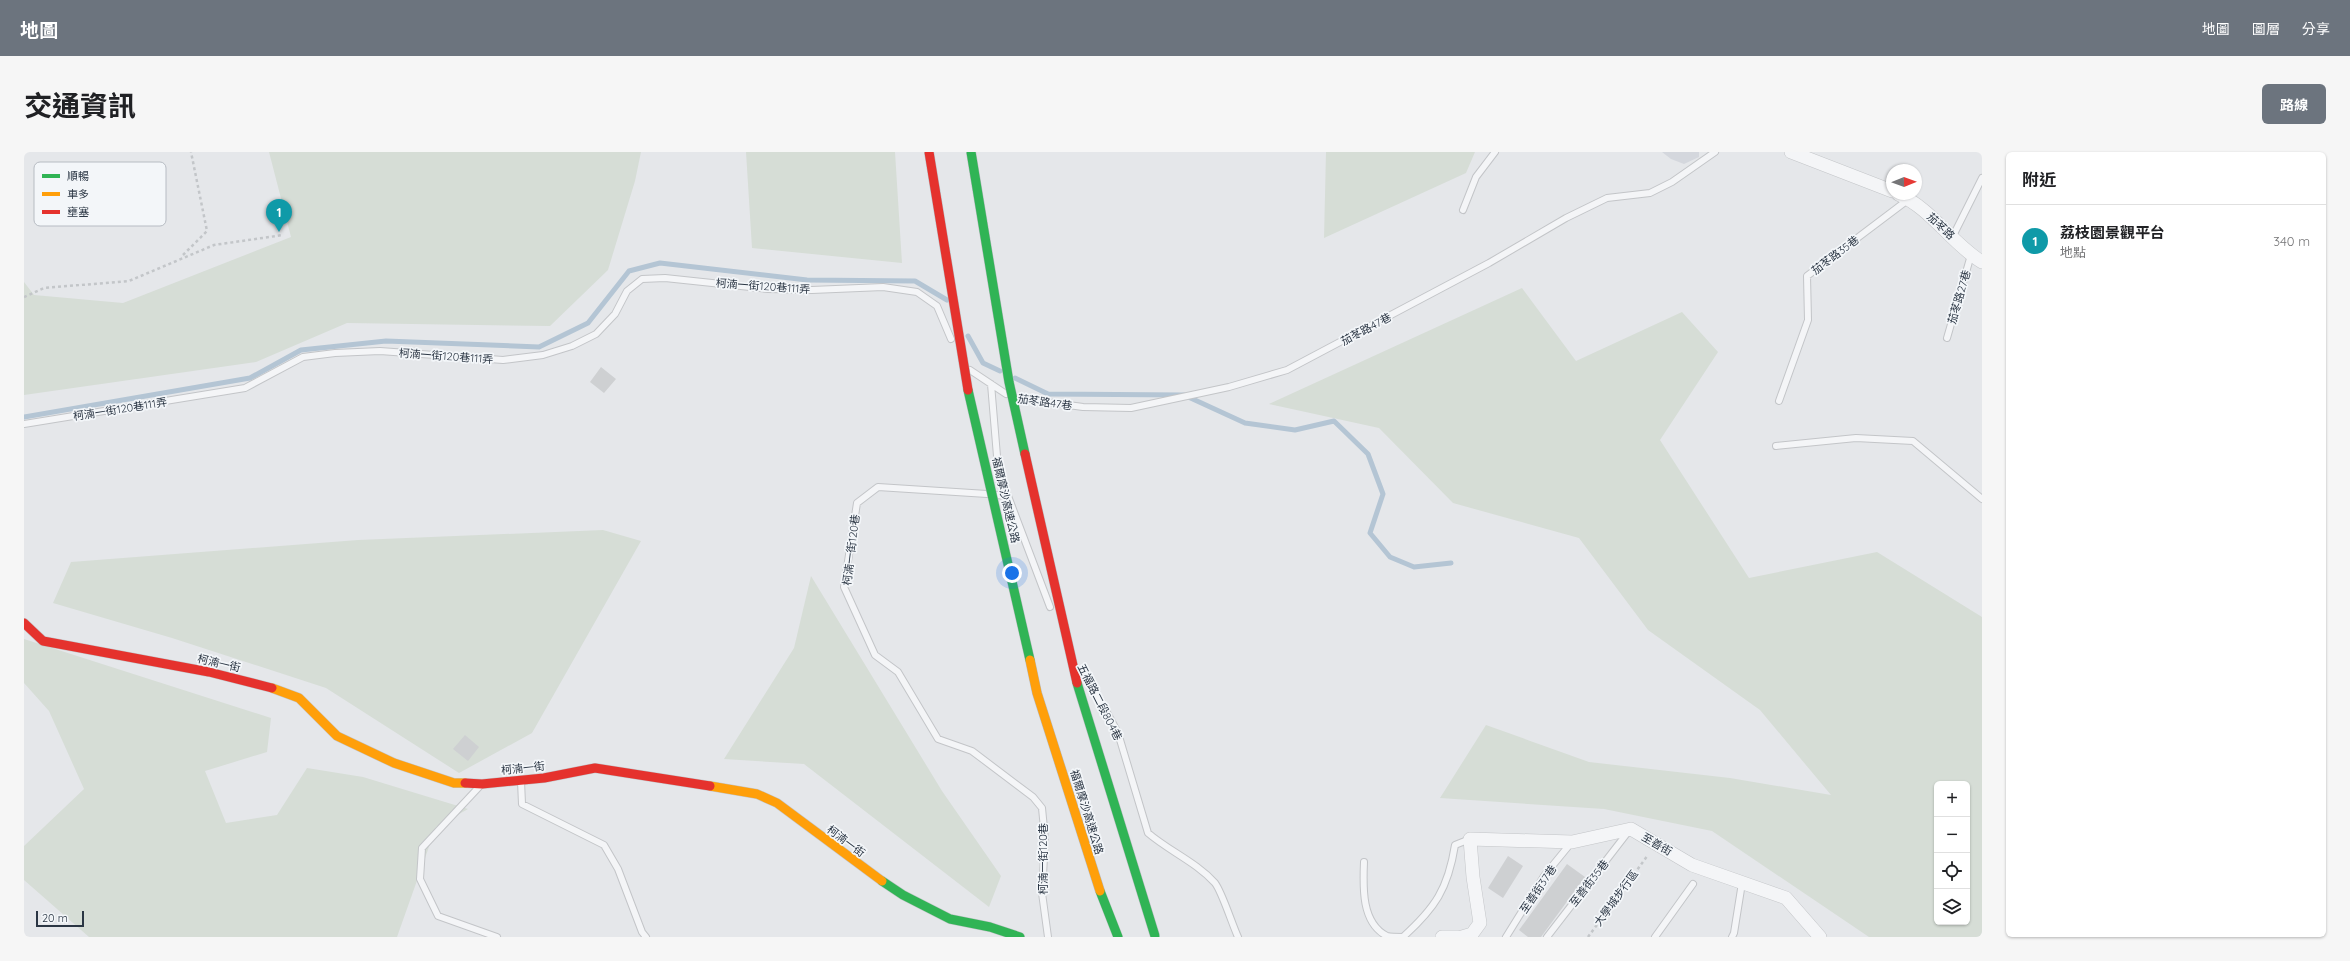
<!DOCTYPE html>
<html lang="zh-TW">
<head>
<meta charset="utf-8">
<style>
  body { margin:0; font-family:Quicksand,"Noto Sans TC",sans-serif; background:#f6f6f6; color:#202124 }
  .controls { position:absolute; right:12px; bottom:12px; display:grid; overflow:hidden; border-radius:6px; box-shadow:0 1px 3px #0004 }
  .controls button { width:36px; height:36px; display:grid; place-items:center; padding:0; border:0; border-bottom:1px solid #e0e0e0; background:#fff; color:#202124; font:20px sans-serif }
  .compass { position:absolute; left:1862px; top:12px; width:36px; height:36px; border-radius:50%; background:#fff; box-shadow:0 1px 3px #0004; rotate:89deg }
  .scale { position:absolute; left:12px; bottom:10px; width:48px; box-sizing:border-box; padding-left:4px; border:2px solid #2b3644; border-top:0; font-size:11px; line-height:14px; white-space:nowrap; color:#2b3644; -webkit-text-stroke:3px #f3f6f9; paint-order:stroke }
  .you { position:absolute; left:988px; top:421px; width:14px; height:14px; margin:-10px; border:3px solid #fff; border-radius:50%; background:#1a73e8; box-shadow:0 0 0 6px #1a73e833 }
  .badge { display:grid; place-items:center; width:26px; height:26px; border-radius:50%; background:#6c747e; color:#fff; font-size:13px; font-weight:700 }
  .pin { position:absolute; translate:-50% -33px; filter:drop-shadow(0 1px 2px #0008) }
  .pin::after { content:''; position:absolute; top:21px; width:14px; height:12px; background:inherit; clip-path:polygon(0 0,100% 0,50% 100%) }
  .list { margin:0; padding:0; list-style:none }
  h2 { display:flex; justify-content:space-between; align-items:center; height:52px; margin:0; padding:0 16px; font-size:17px }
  h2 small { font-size:13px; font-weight:400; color:#757577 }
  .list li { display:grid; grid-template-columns:26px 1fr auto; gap:12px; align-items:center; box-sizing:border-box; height:72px; padding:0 16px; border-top:1px solid #e0e0e0 }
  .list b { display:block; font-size:15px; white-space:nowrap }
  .list p { margin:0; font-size:13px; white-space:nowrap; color:#757577 }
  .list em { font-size:13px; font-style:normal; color:#757577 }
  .icon { flex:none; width:22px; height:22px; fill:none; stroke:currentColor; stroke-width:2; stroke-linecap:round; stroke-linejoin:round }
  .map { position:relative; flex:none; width:1958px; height:785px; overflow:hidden; border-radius:6px }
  header { display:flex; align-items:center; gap:24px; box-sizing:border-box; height:56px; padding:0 20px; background:#6c747e; color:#fff }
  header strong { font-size:19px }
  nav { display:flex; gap:22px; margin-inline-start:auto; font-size:14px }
  .intro { display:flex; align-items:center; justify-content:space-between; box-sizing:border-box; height:96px; padding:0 24px }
  h1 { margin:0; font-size:28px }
  .button { padding:10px 18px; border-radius:6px; background:#6c747e; color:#fff; font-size:14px; font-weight:700 }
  main { display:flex; gap:24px; padding:0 24px }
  aside { flex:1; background:#fff; border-radius:6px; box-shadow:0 1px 3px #0004 }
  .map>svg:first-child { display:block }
  .built { fill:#d4d7dd }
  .green { fill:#d6ddd6; fill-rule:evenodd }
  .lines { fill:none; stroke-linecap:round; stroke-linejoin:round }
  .stream { stroke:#b4c5d4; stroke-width:5 }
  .building { fill:#ced0d2 }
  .lane-casing { stroke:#c3c5c8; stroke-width:8 }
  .street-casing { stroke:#c3c5c8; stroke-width:14 }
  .fast-casing { stroke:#c3c5c8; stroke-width:10 }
  .slow-casing { stroke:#c3c5c8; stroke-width:10 }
  .jam-casing { stroke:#c3c5c8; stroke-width:10 }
  .path { stroke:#c3c6c9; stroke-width:2.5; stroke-dasharray:3 3; stroke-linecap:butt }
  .lane { stroke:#f4f5f7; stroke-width:6 }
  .street { stroke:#f4f5f7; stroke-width:13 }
  .fast { stroke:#30b455; stroke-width:9 }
  .slow { stroke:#ff9f0a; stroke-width:9 }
  .jam { stroke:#e5322d; stroke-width:9 }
  .fast-bridge-casing { stroke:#b7babf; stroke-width:10; stroke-linecap:butt }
  .slow-bridge-casing { stroke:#b7babf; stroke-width:10; stroke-linecap:butt }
  .jam-bridge-casing { stroke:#b7babf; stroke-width:10; stroke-linecap:butt }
  .fast-bridge { stroke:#30b455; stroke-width:9 }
  .slow-bridge { stroke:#ff9f0a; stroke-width:9 }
  .jam-bridge { stroke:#e5322d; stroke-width:9 }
  .labels { text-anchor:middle; stroke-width:3.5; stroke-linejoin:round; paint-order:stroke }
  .street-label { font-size:11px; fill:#2b3644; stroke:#f3f6f9 }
  .key { fill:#f3f6f9; stroke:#b7bcc3; stroke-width:1 }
  .key-label { font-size:11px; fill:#2b3644 }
</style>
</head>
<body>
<header>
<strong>地圖</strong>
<nav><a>地圖</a><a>圖層</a><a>分享</a></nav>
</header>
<div class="intro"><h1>交通資訊</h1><a class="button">路線</a></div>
<main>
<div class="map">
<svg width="1958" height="785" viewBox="0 0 1958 785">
  <rect width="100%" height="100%" fill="#e5e7ea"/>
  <path class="built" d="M1638,0H1675V5L1660,12L1647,7Z"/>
  <path class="green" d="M245,0H617L611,29L584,118L526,174L323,171L232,210L0,243V130L10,143L99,151L267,85Z
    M722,0H871L878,111L728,96Z
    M1302,0H1451L1442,21L1300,86Z
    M1498,136L1552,209L1658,160L1694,200L1636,288L1725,426L1853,400L1958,465V785H1845L1688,679L1580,657L1416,646L1462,573L1565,610L1706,626L1807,643L1736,558L1624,478L1555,386L1429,351L1355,276L1245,252ZM1913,632H1943V770H1913Z
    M579,378L617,389L508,581L435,621L302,536L148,486L29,451L47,410L334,388Z
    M787,424L918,639L977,724L965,755L780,612L700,607L770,496Z
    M0,487L247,566L243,600L181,619L202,671L253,663L283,616L339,625L444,657L412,675L373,785H65L0,728V694L60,637L25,559L0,531Z"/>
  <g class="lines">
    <path class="stream" d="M944,184L959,211L976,219
      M991,226L1024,242L1160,243L1221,271L1271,278L1310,269L1344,302L1359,342L1346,381L1366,405L1390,415L1427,411
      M0,265L226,226L277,198L362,189L515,195L564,171L605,119L636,111L783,128L891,129L923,148"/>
  </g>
  <path class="building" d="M577,215L592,227L580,241L566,230Z
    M441,583L455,595L444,609L429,597Z
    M1484,704L1499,714L1479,746L1464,736Z
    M1543,712L1561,725L1517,785H1504L1495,778Z"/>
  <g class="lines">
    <defs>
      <path id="lane" d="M1439,58L1452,25L1471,0
        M1929,84L1958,26
        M1923,186L1947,103
        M946,218L982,242
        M967,232L975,328
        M992,246L1059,255L1107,256L1205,235L1263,218L1465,111L1542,66L1583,46L1626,41L1648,30L1691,0
        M1755,249L1784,168L1783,124L1885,47
        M0,272L221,236L279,205L311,201L356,199L479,208L519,203L548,194L572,182L591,162L603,139L618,127L641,126L744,137L788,138L859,135L893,140L913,154L927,187
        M1752,294L1832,286L1889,289L1958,347
        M963,342L854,335L833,351L820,435L851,503L874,520L914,587L948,599L1009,645L1018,656L1021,687L1018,741L1024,785
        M972,343L984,344L1026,455
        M1060,518L1094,581L1124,681C1145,699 1172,710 1191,731C1198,740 1208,772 1214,785
        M497,629L498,652L580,693L594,717L618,780L622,785
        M455,635L398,696L396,727L414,764L473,785
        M1340,710C1339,734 1337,771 1363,784C1367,785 1374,785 1379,785C1411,756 1424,737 1431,693L1446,687
        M1482,785L1520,724L1547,691
        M1523,785L1604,680
        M1631,785L1669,732
        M1708,785L1710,781L1718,731"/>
      <path id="street" d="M1767,0L1868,39
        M1874,42C1908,57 1927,91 1958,110
        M1418,785H1434
        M1438,785L1448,782L1456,771L1449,725L1446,687L1548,690L1607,677L1668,713L1762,746L1796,785"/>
      <path id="fast" d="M858,729L879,743L926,767L966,775L996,785
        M1076,739L1094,785"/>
      <path id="slow" d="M248,536L275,546L313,584L370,611L430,631H441
        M686,634L733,642L753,651L858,729"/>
      <path id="jam" d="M0,471L19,489L185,520L248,536
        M441,631L458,632L520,626L571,616L686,634"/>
    </defs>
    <use href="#lane" class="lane-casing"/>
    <use href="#street" class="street-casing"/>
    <use href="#fast" class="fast-casing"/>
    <use href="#slow" class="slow-casing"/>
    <use href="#jam" class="jam-casing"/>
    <path class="path" d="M159,103L183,79L167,0
      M0,145L20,136L105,129L190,93L259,83
      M1564,785L1624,703"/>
    <use href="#lane" class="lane"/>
    <use href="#street" class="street"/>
    <use href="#fast" class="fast"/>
    <use href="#slow" class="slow"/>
    <use href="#jam" class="jam"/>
    <defs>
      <path id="fast-bridge" d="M947,0L985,230L1001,302
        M944,238L1006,508
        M1053,531L1131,784"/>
      <path id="slow-bridge" d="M1006,508L1013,541L1076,739"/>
      <path id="jam-bridge" d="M905,0L944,238
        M1001,302L1053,531"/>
    </defs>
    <use href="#fast-bridge" class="fast-bridge-casing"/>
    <use href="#slow-bridge" class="slow-bridge-casing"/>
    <use href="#jam-bridge" class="jam-bridge-casing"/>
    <use href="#fast-bridge" class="fast-bridge"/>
    <use href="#slow-bridge" class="slow-bridge"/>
    <use href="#jam-bridge" class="jam-bridge"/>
  </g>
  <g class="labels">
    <g class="street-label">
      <text transform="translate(1917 74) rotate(43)" y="4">茄苳路</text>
      <text transform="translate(1811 103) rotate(-37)" y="4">茄苳路35巷</text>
      <text transform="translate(739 134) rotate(4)" y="4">柯湳一街120巷111弄</text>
      <text transform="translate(1935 145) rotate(-74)" y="4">茄苳路27巷</text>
      <text transform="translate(1342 177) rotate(-28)" y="4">茄苳路47巷</text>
      <text transform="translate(422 204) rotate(4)" y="4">柯湳一街120巷111弄</text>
      <text transform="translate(1021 250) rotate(8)" y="4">茄苳路47巷</text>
      <text transform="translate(96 257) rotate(-9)" y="4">柯湳一街120巷111弄</text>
      <text transform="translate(982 348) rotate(77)" y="4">福爾摩沙高速公路</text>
      <text transform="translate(827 398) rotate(-83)" y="4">柯湳一街120巷</text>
      <text transform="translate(195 511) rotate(13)" y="4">柯湳一街</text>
      <text transform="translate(1076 550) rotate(63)" y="4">五福路二段804巷</text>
      <text transform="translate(499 616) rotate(-6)" y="4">柯湳一街</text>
      <text transform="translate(1063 660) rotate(73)" y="4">福爾摩沙高速公路</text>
      <text transform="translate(822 689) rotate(37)" y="4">柯湳一街</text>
      <text transform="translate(1633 692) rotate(30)" y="4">至善街</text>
      <text transform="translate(1019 707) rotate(-90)" y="4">柯湳一街120巷</text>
      <text transform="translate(1565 731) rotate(-52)" y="4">至善街35巷</text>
      <text transform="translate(1514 737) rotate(-56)" y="4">至善街37巷</text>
      <text transform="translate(1592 746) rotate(-54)" y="4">大學城步行區</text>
    </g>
  </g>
  <rect x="10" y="10" width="132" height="64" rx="6" class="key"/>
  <rect x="18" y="22" width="18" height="4" fill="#30b455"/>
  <rect x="18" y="40" width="18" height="4" fill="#ff9f0a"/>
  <rect x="18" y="58" width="18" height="4" fill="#e5322d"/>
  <g class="key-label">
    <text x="43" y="28">順暢</text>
    <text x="43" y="46">車多</text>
    <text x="43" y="64">壅塞</text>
  </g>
</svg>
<div class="controls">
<button>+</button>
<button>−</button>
<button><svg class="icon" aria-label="locate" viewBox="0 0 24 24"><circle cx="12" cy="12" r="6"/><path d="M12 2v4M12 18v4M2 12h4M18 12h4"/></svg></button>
<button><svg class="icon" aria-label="layers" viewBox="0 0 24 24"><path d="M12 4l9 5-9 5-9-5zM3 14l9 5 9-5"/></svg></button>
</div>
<svg class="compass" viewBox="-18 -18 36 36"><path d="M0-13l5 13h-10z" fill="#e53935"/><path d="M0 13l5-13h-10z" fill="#757577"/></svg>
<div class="scale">20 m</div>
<div class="you"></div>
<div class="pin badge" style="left:255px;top:80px;background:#0f9aa8">1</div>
</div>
<aside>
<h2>附近<small></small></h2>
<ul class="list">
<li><span class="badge" style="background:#0f9aa8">1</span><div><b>荔枝園景觀平台</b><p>地點</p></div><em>340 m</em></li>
</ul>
</aside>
</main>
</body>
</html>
